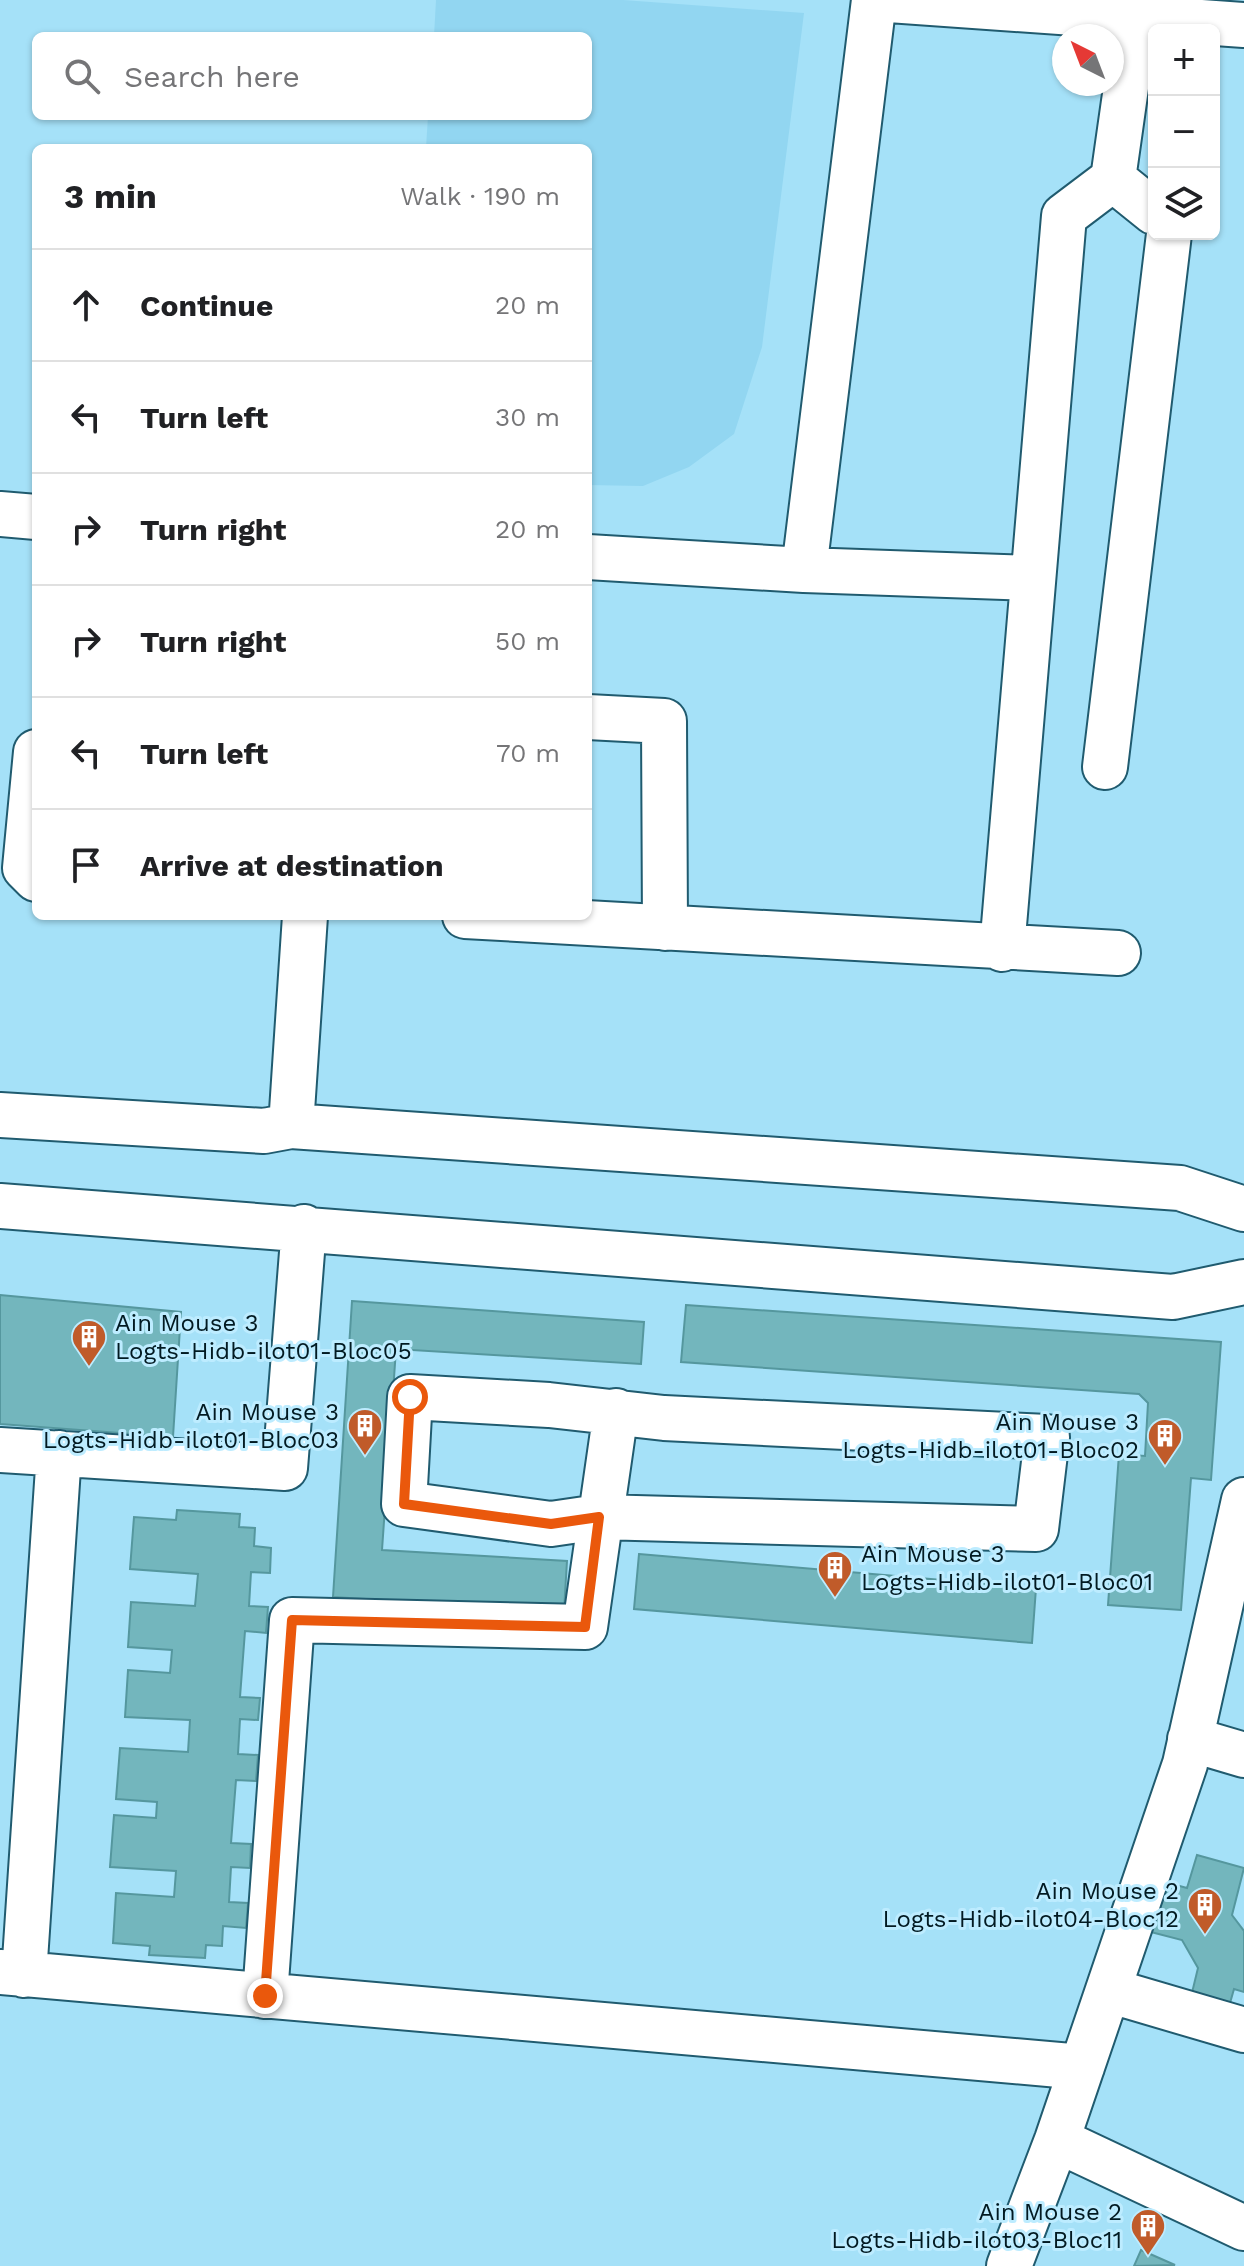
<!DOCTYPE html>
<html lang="en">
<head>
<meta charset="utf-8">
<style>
  body { margin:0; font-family:"Work Sans",sans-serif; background:#f2f2f2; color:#202124 }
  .controls { position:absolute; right:24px; top:24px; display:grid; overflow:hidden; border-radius:12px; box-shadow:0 2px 6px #0004 }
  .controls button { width:72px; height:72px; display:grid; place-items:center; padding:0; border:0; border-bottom:2px solid #e0e0e0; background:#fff; color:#202124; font:40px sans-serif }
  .compass { position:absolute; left:1052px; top:24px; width:72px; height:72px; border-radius:50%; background:#fff; box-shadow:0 2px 6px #0004; rotate:318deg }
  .stop { position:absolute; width:24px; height:24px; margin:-18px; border:6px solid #ea580c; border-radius:50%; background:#fff }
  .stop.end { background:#ea580c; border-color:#fff; box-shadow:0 2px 8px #0008 }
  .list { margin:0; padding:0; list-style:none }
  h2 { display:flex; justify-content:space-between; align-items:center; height:104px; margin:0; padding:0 32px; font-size:34px }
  h2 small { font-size:26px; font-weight:400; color:#757577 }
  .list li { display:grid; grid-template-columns:52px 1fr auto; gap:24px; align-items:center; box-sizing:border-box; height:112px; padding:0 32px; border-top:2px solid #e0e0e0 }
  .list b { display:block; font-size:30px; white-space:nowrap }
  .list em { font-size:26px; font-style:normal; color:#757577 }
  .icon { flex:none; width:44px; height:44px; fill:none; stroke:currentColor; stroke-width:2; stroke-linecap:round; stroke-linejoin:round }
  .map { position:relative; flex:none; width:1244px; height:2266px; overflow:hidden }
  .search { position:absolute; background:#fff; box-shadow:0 2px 6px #0004; left:32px; top:32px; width:560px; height:88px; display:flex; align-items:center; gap:20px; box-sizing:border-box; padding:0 28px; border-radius:12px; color:#757577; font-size:30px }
  .panel { position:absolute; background:#fff; box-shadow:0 2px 6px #0004; left:32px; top:144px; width:560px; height:776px; border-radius:12px }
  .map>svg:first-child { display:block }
  .built { fill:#92d6f1 }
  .building { fill:#73b6bd; stroke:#55979e; stroke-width:2 }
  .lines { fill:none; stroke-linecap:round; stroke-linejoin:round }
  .minor-casing { stroke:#205b6f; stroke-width:48 }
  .minor { stroke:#fff; stroke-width:44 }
  .route { stroke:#ea580c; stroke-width:10 }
  .labels { text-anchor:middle; stroke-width:6; stroke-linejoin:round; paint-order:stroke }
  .poi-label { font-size:24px; fill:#021a22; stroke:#bdecff; text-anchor:end }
</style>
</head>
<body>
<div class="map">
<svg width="1244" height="2266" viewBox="0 0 1244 2266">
  <rect width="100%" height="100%" fill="#a5e1f8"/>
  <path class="built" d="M436,0H623L804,13L762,347L734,434L689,467L643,486L588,485V148H426L428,116H588V36H434Z"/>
  <path class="building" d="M0,1295L181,1312L173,1437L0,1424Z
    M352,1301L644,1322L641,1364L396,1349L382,1550L567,1561L564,1611L333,1597Z
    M686,1305L1221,1342L1211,1480L1191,1478L1181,1610L1108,1605L1119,1454L1145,1456L1148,1403L1139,1394L681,1362Z
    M177,1510L240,1514L239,1527L255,1528L254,1546L271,1548L270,1573L251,1572L249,1606L268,1607L266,1633L245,1631L240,1697L260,1698L258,1720L240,1719L238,1754L258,1755L256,1781L236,1780L231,1843L251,1844L250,1868L231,1867L229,1902L248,1903L246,1928L223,1926L222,1946L206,1945L205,1958L149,1955L150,1946L113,1943L116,1893L174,1897L176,1871L110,1867L114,1815L156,1818L157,1802L116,1799L120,1748L188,1752L190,1720L125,1717L128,1670L170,1673L172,1650L128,1647L131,1602L195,1606L198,1574L130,1569L134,1517L176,1520Z
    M639,1554L1036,1588L1032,1643L634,1609Z
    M1197,1855L1244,1868L1232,1915L1244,1931V1992L1234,1989L1228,2010L1190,2001L1198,1968L1182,1940L1147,1931L1161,1881L1187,1888Z
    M1141,2250L1175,2265L1134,2266Z"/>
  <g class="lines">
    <defs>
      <path id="minor" d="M889,0L1244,25
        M1113,179L1154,212
        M0,514L36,517
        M588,557L804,570L874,0
        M804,570L1033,578
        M588,717L664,721L665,928
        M36,752L25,868L36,879
        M1105,767L1169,234
        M465,916L1118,953
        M1002,949L1064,216L1113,179L1136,17
        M0,1115L264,1131L291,1126L1180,1188L1244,1209
        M291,1126L305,916
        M0,1206L1173,1297L1244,1282
        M410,1397L549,1405L664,1418L1047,1437L1036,1529L599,1517L551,1524L404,1504Z
        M0,1450L285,1468L304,1227
        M1190,1739L1244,1755
        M0,1972L1082,2067
        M24,1975L59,1453
        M1108,1990L1244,2030
        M265,1996L292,1620L585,1627L616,1411
        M1057,2140L1244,2228
        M1009,2266L1057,2140L1185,1764L1244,1500"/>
    </defs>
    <use href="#minor" class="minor-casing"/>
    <use href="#minor" class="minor"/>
  </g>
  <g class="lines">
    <path class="route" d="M265,1996L292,1620L585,1627L599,1517L551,1524L404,1504L410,1397"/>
  </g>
  <defs>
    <symbol id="building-pin" viewBox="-11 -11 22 30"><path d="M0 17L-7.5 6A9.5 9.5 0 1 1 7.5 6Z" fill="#c05b2a" stroke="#bdecff"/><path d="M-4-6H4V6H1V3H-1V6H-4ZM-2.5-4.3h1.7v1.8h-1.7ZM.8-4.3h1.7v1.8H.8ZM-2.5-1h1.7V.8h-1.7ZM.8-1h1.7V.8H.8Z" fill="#fff"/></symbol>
  </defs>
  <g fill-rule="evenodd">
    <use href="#building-pin" x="69" y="1317" width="40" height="54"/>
    <use href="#building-pin" x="345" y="1406" width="40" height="54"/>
    <use href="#building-pin" x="1145" y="1416" width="40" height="54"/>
    <use href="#building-pin" x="815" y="1548" width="40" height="54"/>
    <use href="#building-pin" x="1185" y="1885" width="40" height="54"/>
    <use href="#building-pin" x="1128" y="2206" width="40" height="54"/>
  </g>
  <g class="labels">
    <g class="poi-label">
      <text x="115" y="1331" text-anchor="start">Ain Mouse 3<tspan x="115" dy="28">Logts-Hidb-ilot01-Bloc05</tspan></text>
      <text x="339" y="1420">Ain Mouse 3<tspan x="339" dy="28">Logts-Hidb-ilot01-Bloc03</tspan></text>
      <text x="1139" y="1430">Ain Mouse 3<tspan x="1139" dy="28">Logts-Hidb-ilot01-Bloc02</tspan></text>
      <text x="861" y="1562" text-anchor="start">Ain Mouse 3<tspan x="861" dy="28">Logts-Hidb-ilot01-Bloc01</tspan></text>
      <text x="1179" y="1899">Ain Mouse 2<tspan x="1179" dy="28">Logts-Hidb-ilot04-Bloc12</tspan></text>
      <text x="1122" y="2220">Ain Mouse 2<tspan x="1122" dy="28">Logts-Hidb-ilot03-Bloc11</tspan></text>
    </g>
  </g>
</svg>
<div class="controls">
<button>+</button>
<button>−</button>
<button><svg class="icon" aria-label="layers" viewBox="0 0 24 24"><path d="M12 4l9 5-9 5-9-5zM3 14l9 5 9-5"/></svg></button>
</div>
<svg class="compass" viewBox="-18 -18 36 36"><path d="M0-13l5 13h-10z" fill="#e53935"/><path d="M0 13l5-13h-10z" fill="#757577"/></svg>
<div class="stop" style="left:410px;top:1397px"></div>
<div class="stop end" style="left:265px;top:1996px"></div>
<div class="search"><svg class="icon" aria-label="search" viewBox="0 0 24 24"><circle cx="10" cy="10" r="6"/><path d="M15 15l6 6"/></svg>Search here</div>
<section class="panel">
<h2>3 min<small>Walk · 190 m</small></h2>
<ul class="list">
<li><svg class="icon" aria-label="ahead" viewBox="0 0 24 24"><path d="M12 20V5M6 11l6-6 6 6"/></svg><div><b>Continue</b></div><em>20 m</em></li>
<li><svg class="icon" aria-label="left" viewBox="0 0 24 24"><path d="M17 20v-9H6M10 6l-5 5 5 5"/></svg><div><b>Turn left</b></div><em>30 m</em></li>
<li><svg class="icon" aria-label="right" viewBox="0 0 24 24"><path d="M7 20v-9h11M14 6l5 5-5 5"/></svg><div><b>Turn right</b></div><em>20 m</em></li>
<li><svg class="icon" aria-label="right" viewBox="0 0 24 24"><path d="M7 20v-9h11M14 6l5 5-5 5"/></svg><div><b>Turn right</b></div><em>50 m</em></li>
<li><svg class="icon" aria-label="left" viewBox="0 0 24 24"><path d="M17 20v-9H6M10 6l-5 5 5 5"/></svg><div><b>Turn left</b></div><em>70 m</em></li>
<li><svg class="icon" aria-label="arrive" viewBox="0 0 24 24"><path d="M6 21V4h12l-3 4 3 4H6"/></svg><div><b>Arrive at destination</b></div></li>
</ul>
</section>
</div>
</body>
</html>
